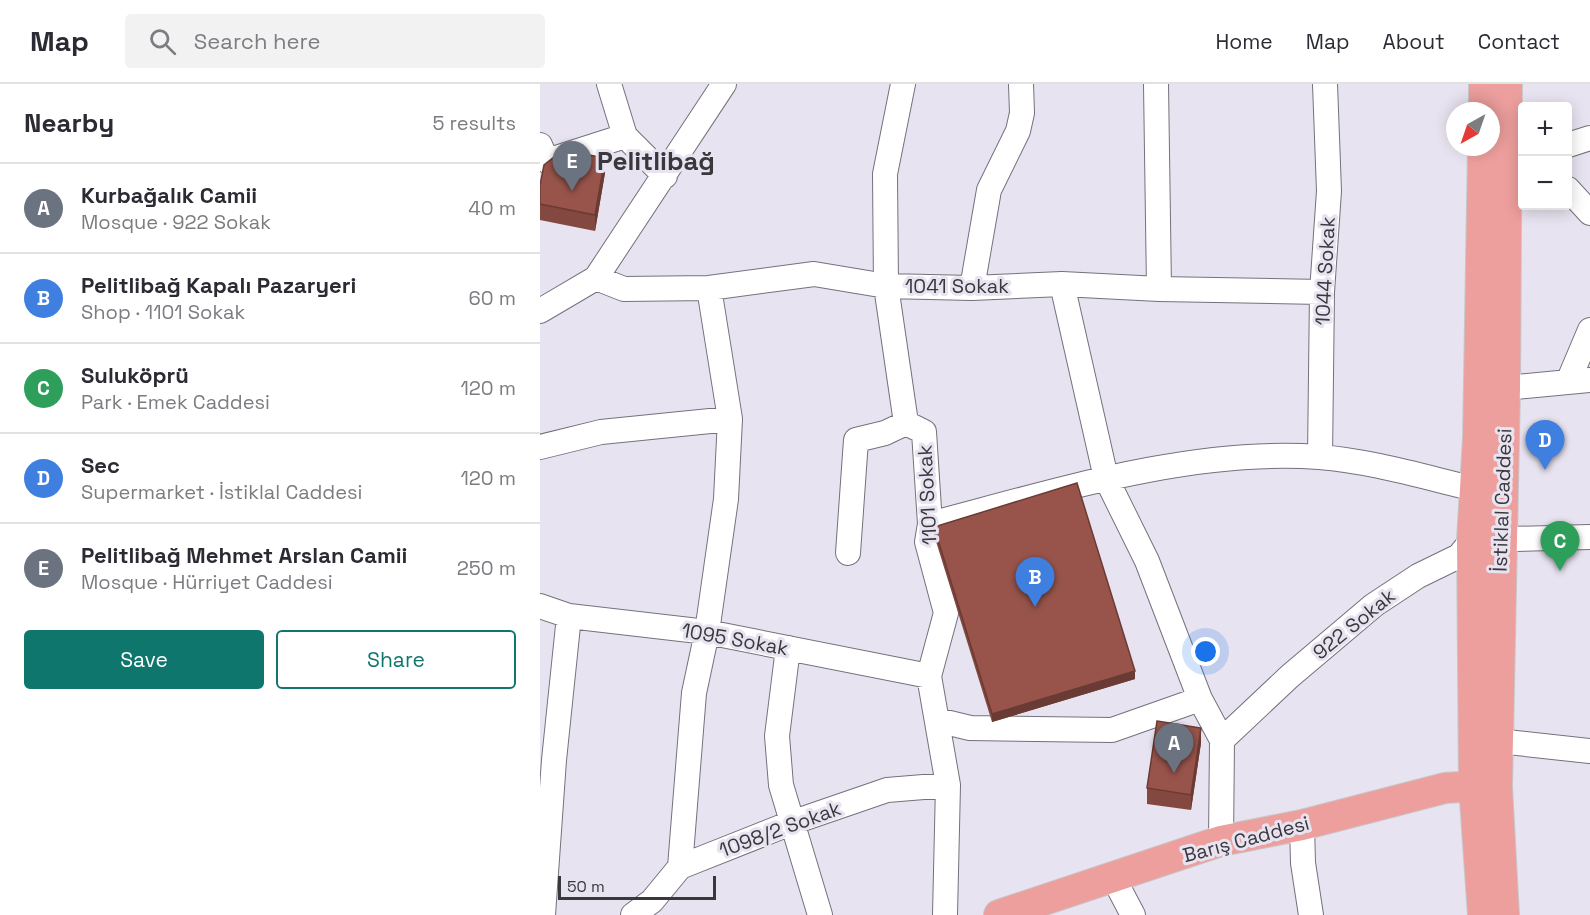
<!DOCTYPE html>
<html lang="en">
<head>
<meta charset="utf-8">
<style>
  body { margin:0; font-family:"Space Grotesk",sans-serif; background:#f2f2f3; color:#2b2b33 }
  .controls { position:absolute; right:18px; top:18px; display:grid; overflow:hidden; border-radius:6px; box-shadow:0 3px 15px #0003 }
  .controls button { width:54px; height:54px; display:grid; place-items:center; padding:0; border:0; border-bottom:2px solid #e1e1e2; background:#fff; color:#2b2b33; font:30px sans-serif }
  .compass { position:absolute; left:906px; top:18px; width:54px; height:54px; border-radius:50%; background:#fff; box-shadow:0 3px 15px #0003; rotate:220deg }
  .scale { position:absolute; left:18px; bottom:15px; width:158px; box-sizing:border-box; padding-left:6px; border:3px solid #3a383d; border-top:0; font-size:16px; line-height:21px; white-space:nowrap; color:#3a383d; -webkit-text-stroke:4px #e8e3f0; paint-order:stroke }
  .you { position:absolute; left:666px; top:568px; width:21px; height:21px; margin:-15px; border:4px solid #fff; border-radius:50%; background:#1a73e8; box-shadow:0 0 0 9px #1a73e833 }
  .badge { display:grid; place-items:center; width:39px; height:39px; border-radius:50%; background:#0f766e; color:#fff; font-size:20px; font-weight:700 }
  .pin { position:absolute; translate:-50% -50px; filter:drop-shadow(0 2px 3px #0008) }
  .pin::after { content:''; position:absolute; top:32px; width:21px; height:18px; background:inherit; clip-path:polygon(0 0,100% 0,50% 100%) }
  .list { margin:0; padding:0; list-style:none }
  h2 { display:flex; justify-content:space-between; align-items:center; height:78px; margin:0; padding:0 24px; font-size:26px }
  h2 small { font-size:20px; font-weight:400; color:#7c7c81 }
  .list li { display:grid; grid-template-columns:39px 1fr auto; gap:18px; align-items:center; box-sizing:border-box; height:90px; padding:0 24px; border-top:2px solid #e1e1e2 }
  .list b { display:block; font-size:22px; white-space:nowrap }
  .list p { margin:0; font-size:20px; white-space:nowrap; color:#7c7c81 }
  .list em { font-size:20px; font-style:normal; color:#7c7c81 }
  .actions { display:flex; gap:12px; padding:18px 24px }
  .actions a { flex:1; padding:14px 0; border:2px solid #0f766e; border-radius:6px; text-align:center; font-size:21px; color:#0f766e }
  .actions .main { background:#0f766e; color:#fff }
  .icon { flex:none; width:33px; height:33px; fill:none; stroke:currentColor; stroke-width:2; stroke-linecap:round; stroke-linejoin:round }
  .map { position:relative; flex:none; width:1050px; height:831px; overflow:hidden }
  header { display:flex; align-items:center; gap:36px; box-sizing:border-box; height:84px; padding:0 30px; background:#fff; border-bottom:2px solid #e1e1e2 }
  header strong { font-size:28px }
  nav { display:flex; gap:33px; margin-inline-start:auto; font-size:21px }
  .search { width:420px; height:54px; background:#f2f2f3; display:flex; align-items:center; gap:15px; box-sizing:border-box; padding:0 21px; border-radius:6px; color:#7c7c81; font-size:22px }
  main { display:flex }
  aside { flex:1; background:#fff }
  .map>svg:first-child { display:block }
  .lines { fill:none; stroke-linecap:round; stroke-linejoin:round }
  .minor-casing { stroke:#75717c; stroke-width:26 }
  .major-casing { stroke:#c8c7c9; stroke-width:32 }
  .minor { stroke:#fff; stroke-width:24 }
  .major { stroke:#ed9f9d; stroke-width:30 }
  .wall { fill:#834840 }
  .shaded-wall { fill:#6a3b34 }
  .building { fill:#98544b; stroke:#6a3b34; stroke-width:1.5 }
  .labels { text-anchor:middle; stroke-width:6; stroke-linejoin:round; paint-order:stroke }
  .street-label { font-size:20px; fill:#3a383d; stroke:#e8e3f0 }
  .district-label { font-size:26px; font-weight:bold; fill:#3a383d; stroke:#e8e3f0 }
</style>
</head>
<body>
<header>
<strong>Map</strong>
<div class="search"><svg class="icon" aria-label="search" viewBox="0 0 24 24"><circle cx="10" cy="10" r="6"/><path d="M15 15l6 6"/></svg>Search here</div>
<nav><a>Home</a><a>Map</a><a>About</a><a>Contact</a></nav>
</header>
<main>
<aside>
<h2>Nearby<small>5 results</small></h2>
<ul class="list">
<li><span class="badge" style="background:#6b7280">A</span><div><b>Kurbağalık Camii</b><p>Mosque · 922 Sokak</p></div><em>40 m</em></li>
<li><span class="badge" style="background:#3f7fe0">B</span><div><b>Pelitlibağ Kapalı Pazaryeri</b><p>Shop · 1101 Sokak</p></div><em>60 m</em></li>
<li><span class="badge" style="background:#2e9e5b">C</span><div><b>Suluköprü</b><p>Park · Emek Caddesi</p></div><em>120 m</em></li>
<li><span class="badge" style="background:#3f7fe0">D</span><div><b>Sec</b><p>Supermarket · İstiklal Caddesi</p></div><em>120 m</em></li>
<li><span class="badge" style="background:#6b7280">E</span><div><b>Pelitlibağ Mehmet Arslan Camii</b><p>Mosque · Hürriyet Caddesi</p></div><em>250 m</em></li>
</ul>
<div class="actions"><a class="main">Save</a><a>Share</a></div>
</aside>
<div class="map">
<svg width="1050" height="831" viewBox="0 0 1050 831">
  <rect width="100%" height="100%" fill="#e8e3f0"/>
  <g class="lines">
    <defs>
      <path id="minor" d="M69,0L85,52L125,92
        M363,0L345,90L346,202L366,339L384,348L390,440L387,458L406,529L389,592L408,701L405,831
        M616,0L619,205
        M0,61L7,77L85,52
        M1028,61L1050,54
        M1028,105L1050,129
        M56,194L84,205L169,204L274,190L346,202L432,204L522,200L619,205L782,208
        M522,200L566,394L607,477L660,615L682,656L681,757
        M432,204L449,106L478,47L482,29L481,0
        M0,227L56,194L184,0
        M1028,298L1050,246
        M965,304L1050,296
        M0,363L61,348L190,335
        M780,373L782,208L789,107L785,0
        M390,440C513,408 650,364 779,373C831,377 884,393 935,405
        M308,469L316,356L345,349L366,339
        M0,522L29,532L167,548L389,592
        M248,564L237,652L241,701L280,831
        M397,636L430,644L572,646L660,615
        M682,656L750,592L834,521L878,492L919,472L932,456L1050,453
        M958,657L1050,667
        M762,741L763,779L771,831
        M140,783L154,609L167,548L186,415L190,335L169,204
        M574,795L593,831
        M3,831L14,676L29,532
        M93,831L112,817L140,783L251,739L347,706L408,701"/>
      <path id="major" d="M944,27V0
        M943,63L938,354L932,456L934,702L943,831
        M459,831L681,757L762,741L905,704L934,702
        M964,831L957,703L965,304L967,0"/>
    </defs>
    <use href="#minor" class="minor-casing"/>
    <use href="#major" class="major-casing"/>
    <use href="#minor" class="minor"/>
    <use href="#major" class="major"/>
  </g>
  <path class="wall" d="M65,89L55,147L0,136V101Z
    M394,443L595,595L452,638L394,451Z
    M661,659L651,726L607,720V704Z"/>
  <path class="shaded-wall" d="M65,74V89L55,147V131Z
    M595,587V595L452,638V630Z
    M661,644V659L651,726V711Z"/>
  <path class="building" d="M23,66L65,74L55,131L0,120V101L4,81Z
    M537,399L595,587L452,630L394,443Z
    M617,637L661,644L651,711L607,704Z"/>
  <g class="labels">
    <g class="street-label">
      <text transform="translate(785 187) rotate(-87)" y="7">1044 Sokak</text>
      <text x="417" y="209">1041 Sokak</text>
      <text transform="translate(387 411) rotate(-93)" y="7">1101 Sokak</text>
      <text transform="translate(962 416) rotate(-88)" y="7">İstiklal Caddesi</text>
      <text transform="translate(814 540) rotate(-39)" y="7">922 Sokak</text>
      <text transform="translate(195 555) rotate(10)" y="7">1095 Sokak</text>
      <text transform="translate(240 745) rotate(-20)" y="7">1098/2 Sokak</text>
      <text transform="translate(706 755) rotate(-15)" y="7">Barış Caddesi</text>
    </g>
    <g class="district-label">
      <text x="116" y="86">Pelitlibağ</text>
    </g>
  </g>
</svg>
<div class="controls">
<button>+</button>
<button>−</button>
</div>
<svg class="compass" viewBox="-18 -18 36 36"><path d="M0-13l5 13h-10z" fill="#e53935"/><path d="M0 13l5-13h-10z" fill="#7c7c81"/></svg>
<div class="scale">50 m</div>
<div class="you"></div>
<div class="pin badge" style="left:634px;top:689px;background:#6b7280">A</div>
<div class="pin badge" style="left:495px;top:523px;background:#3f7fe0">B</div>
<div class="pin badge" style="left:1020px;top:487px;background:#2e9e5b">C</div>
<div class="pin badge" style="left:1005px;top:386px;background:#3f7fe0">D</div>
<div class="pin badge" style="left:32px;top:107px;background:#6b7280">E</div>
</div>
</main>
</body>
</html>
